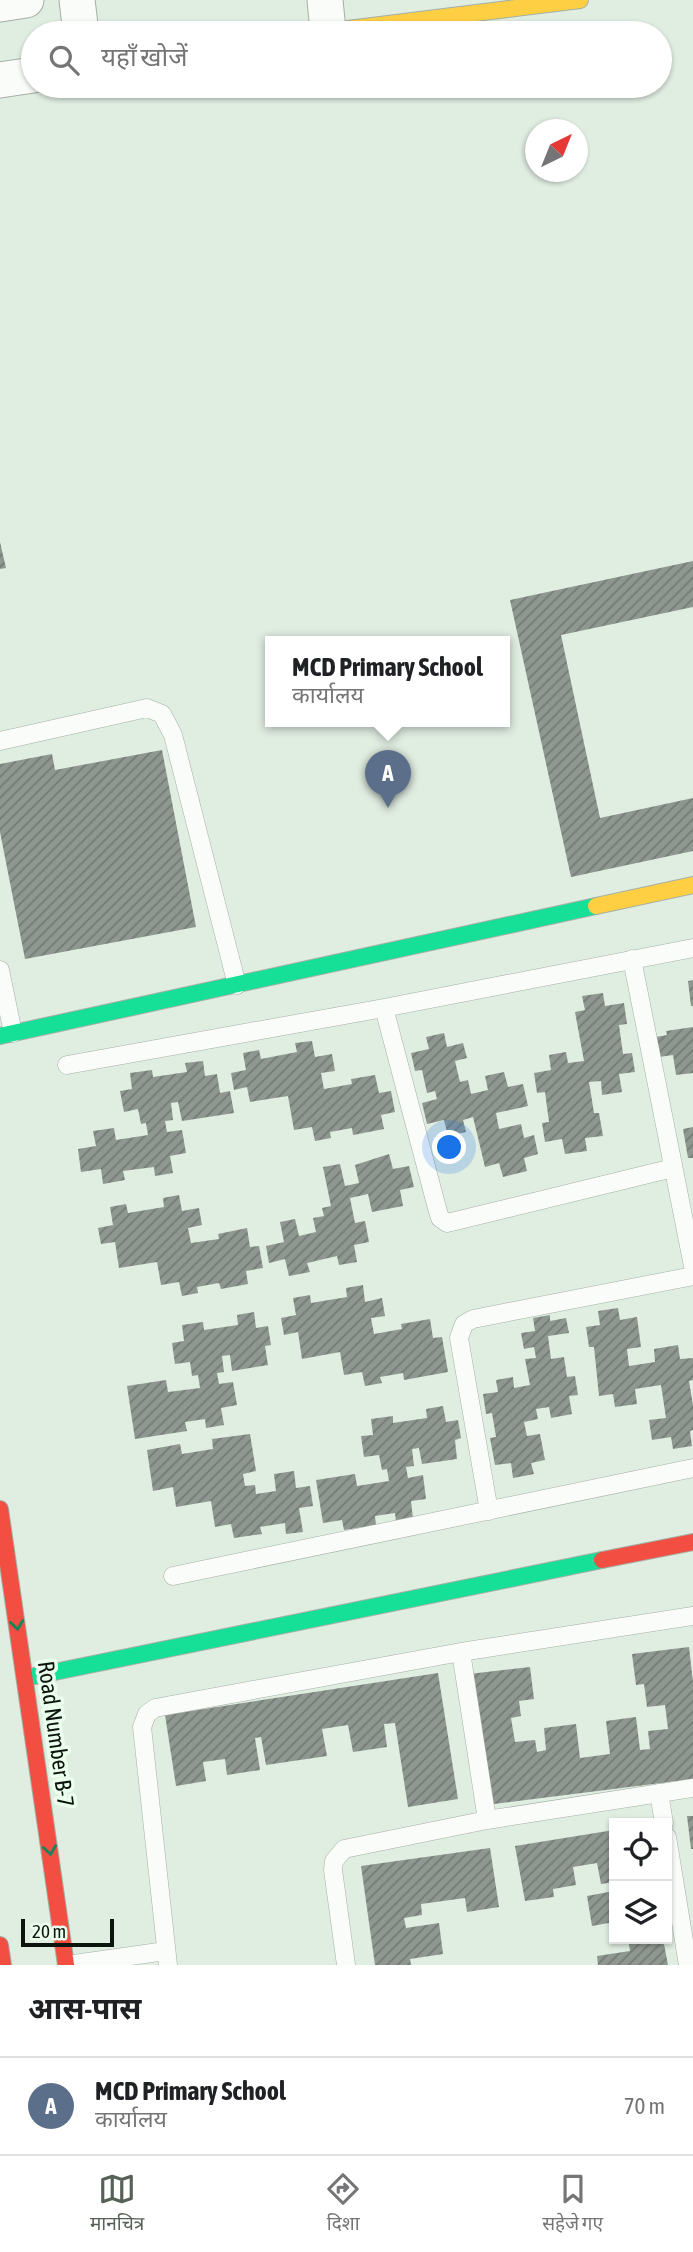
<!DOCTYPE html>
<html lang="hi">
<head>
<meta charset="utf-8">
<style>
  body { margin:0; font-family:"Asap Condensed","Noto Sans Devanagari",sans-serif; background:#f6f6f6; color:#202124 }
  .controls { position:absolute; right:21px; bottom:21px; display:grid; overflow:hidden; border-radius:0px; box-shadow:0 2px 5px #0004 }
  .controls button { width:63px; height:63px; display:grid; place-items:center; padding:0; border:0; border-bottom:2px solid #e0e0e0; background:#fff; color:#202124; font:35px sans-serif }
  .compass { position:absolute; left:525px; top:119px; width:63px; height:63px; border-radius:50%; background:#fff; box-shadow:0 2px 5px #0004; rotate:43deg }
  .scale { position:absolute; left:21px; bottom:18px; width:93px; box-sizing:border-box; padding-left:7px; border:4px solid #0c150d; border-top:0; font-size:19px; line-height:24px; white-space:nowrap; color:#0c150d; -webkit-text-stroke:5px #ebffed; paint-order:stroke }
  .you { position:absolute; left:450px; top:1148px; width:24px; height:24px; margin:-18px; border:5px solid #fff; border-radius:50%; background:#1a73e8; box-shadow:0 0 0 10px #1a73e833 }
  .badge { display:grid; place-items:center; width:46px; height:46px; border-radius:50%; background:#566157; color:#fff; font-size:23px; font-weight:700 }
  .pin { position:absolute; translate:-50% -58px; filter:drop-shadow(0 2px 4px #0008) }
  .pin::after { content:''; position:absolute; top:37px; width:24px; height:21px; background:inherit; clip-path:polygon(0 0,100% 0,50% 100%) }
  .popup { position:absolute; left:265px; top:636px; width:245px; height:91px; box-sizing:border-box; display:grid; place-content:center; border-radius:0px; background:#fff; filter:drop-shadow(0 2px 5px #0005); font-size:23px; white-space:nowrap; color:#757577 }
  .popup b { font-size:26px; color:#202124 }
  .popup::after { content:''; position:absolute; left:50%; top:100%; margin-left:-14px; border:14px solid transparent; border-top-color:#fff }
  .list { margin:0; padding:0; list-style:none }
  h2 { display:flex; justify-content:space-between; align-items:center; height:91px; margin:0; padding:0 28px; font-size:30px }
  h2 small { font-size:23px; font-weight:400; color:#757577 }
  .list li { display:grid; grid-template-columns:46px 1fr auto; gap:21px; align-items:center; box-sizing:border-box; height:98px; padding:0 28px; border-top:2px solid #e0e0e0 }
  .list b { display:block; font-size:26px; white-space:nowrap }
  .list p { margin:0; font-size:23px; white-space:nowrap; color:#757577 }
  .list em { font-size:23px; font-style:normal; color:#757577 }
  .icon { flex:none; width:38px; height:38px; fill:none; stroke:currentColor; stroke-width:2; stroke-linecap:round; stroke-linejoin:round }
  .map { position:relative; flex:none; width:693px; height:1965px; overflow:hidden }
  .search { position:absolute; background:#fff; box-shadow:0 2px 5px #0004; left:21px; right:21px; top:21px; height:77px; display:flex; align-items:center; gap:18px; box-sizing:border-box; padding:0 24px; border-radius:38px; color:#757577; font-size:26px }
  .sheet { height:189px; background:#fff }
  nav { display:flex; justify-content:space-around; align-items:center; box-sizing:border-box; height:98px; border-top:2px solid #e0e0e0; background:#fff; font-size:19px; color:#757577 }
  nav a { display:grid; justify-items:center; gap:4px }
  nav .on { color:#566157 }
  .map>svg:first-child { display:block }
  .building { fill:url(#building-hatch) }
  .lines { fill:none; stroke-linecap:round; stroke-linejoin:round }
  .lane-casing { stroke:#a5afa6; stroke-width:19 }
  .street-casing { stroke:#a5afa6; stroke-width:37 }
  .fast-casing { stroke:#a5afa6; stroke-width:18 }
  .slow-casing { stroke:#a5afa6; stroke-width:18 }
  .jam-casing { stroke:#a5afa6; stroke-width:18 }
  .lane { stroke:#fafcfa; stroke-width:18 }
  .street { stroke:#fafcfa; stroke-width:35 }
  .fast { stroke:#16e098; stroke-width:16 }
  .slow { stroke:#ffcf43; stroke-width:16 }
  .jam { stroke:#f24e42; stroke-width:16 }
  .oneway { stroke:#128559 }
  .labels { text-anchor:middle; stroke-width:7; stroke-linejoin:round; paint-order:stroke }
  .street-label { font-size:23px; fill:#0c150d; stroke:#ebffed }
</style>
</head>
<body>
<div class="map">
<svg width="693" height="1965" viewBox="0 0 693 1965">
  <defs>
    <pattern id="building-hatch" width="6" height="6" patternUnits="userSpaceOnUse" patternTransform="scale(1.75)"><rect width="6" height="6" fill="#8f9890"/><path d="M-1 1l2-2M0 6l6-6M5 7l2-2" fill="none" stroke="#737b74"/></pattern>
  </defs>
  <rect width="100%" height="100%" fill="#e0ede1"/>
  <path class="building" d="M0,542L6,568L0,569Z
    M693,561V607L561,635L600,818L693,798V851L571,877L510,600Z
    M162,750L196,927L25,959L0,832V764L52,754L55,770Z
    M693,980V1006H691L688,981Z
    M603,993L605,1006L624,1003L627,1024L619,1025L623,1054L632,1053L635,1072L619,1074L622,1092L602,1095L601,1081L589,1082L594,1113H599L603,1136L585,1138L587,1151L565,1154L562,1139L545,1142L542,1123L549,1122L545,1092L537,1093L534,1073L551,1070L549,1055L566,1052L568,1063L584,1061L575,1012L585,1010L582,996Z
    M693,1027V1073L676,1075L673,1055L659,1057L656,1037L667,1035L666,1031Z
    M444,1033L447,1047L463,1043L467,1058L455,1061L460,1082L468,1080L471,1094L488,1090L485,1076L504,1072L508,1087L523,1084L528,1106L496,1113L499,1129L521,1124L524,1138L534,1135L538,1154L524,1158L527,1171L503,1177L499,1163L485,1167L473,1117L463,1120L466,1132L448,1136L444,1120L427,1124L422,1103L437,1099L435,1091L427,1093L422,1070L415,1071L411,1053L429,1049L426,1037Z
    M312,1041L315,1057L332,1054L335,1071L321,1073L324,1089L352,1084L351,1079L375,1075L379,1093L391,1091L395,1112L381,1115L384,1129L353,1135L352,1128L330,1132L331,1138L315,1141L312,1127L294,1130L288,1096L250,1102L247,1087L234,1090L231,1073L246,1070L243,1053L259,1050L261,1059L297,1052L295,1043Z
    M203,1061L205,1076L217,1074L220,1093L230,1091L234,1113L182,1121L178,1102L171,1103L173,1120L165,1121L167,1132L182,1130L186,1153L170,1156L173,1173L155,1176L154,1167L123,1171L125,1180L103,1184L101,1169L81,1172L78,1149L96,1146L93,1131L114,1128L116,1140L148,1135L146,1123L141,1124L138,1109L124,1112L120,1091L132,1089L130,1073L152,1070L153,1077L187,1072L185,1063Z
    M693,1127V1158H688L683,1129Z
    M389,1154L393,1169L409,1166L414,1187L400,1190L403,1206L372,1212L368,1194L350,1198L355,1223L365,1221L369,1242L354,1245L357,1262L339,1265L337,1256L307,1263L310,1272L289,1276L285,1259L269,1263L266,1246L284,1242L280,1222L295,1219L299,1236L316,1232L313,1218L324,1216L322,1208L331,1206L323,1167L340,1164L345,1186L359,1183L355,1165Z
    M179,1195L182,1211L199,1208L202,1225L188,1228L191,1243L219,1239L218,1234L247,1228L250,1247L259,1246L263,1268L246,1271L248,1284L221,1289L219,1283L197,1287L198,1293L182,1296L179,1282L161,1285L157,1262L119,1268L115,1242L101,1244L98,1228L113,1225L110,1207L126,1204L128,1213L164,1207L163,1198Z
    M363,1285L365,1302L382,1298L385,1316L371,1318L374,1334L402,1329L401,1324L430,1319L433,1338L442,1337L448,1372L404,1380L403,1373L380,1377L382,1383L365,1386L362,1372L344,1375L340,1352L302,1359L298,1332L284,1335L281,1318L296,1315L293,1298L310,1295L311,1303L347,1297L346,1288Z
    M618,1308L620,1320L637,1317L641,1347L627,1349L629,1366L655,1362L654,1349L678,1345L680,1359L693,1358V1380L689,1381L693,1405V1430L690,1431L692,1446L673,1449L671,1437L652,1440L649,1420L666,1418L661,1385L635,1389L637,1404L615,1407L613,1394L599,1396L594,1347H589L586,1327L600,1325L598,1311Z
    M254,1312L256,1328L268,1326L271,1345L265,1346L268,1365L232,1371L230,1355L222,1356L224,1372L217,1373L219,1384L233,1382L237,1405L221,1408L224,1425L206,1428L205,1419L185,1422L187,1431L135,1439L127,1386L166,1380L168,1392L200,1388L198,1375L192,1376L190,1362L175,1364L172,1343L184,1341L182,1325L203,1322L204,1330L238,1325L237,1315Z
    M550,1315V1321L566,1318L569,1333L548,1336L551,1359L564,1357L567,1377L575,1376L578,1395L569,1396L572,1414L551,1418L549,1407L536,1409L538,1419L524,1422L527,1436L540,1434L545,1460L531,1463L534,1474L513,1478L511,1463L495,1465L490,1438L496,1437L492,1413L486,1414L483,1394L498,1392L496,1380L513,1377L514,1388L530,1385L525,1359L536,1358L534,1347L524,1349L521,1333L535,1331L533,1318Z
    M443,1406L446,1422L458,1420L461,1438L455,1440L457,1459L422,1464L419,1448L412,1449L414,1466L406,1467L408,1478L423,1475L426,1499L411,1501L413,1519L396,1522L395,1513L375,1516L376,1525L344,1530L342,1520L323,1523L316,1480L355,1474L357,1486L389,1481L387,1469L382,1470L379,1455L364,1457L361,1436L373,1435L371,1419L393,1416V1423L427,1418L426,1409Z
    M250,1434L256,1471L243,1474L245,1486L255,1485L256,1494L276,1491L274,1474L294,1471L296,1488L310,1486L313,1506L299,1508L303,1532L286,1534L285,1523L260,1527L262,1534L234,1538L231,1524L215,1527L211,1501L176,1507L173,1487L153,1491L147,1450L180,1444L182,1454L213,1449L212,1439Z
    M689,1647L693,1682V1779L486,1805L469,1674L530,1667L534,1699L519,1701L521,1716L511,1718L515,1742L535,1740L537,1752L546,1750L544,1728L576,1724L580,1758L610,1754L606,1721L636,1717L640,1750L650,1749L648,1731L668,1729L665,1705L647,1707L644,1684L636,1685L632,1654Z
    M438,1673L458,1799L408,1807L395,1723L384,1724L387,1747L353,1752L348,1725L322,1729L327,1756L266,1765L261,1737L255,1738L260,1770L227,1775L225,1759L203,1762L206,1781L176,1786L165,1715Z
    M687,1816H693V1849H691Z
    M614,1830V1882L601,1884L597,1863L573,1867L576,1885L553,1889L554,1897L525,1901L515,1846Z
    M490,1848L499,1907L467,1912L465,1898L421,1904L422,1915L404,1918L406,1928L439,1923L443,1954L410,1959L411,1965H375L361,1866Z
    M614,1891V1922L592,1926L587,1896Z
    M628,1939H663L668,1965H598L597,1956L630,1951Z"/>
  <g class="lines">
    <defs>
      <path id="lane" d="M0,741L147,708L162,714L173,735L237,985
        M632,959L693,1266
        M0,970L13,1033
        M384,1008L437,1208L440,1218L447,1223L673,1168
        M67,1065L384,1008L693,948
        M489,1511L459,1338L464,1324L473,1319L693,1276
        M173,1576L693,1468
        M461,1652L487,1820
        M659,1793L664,1823
        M667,1837L688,1965
        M67,1965L166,1951
        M168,1965L142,1727L147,1714L155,1708L461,1652L693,1616
        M346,1965L333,1870L334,1861L344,1849L487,1820L693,1788"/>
      <path id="street" d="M77,0L81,33
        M325,0L328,31
        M0,4L26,0
        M0,80L33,75"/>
      <path id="fast" d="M0,1036L596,906
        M25,1678L602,1560"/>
      <path id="slow" d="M316,33L580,0
        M596,906L693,885"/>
      <path id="jam" d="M0,1509L66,1965
        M602,1560L693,1542
        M0,1945L3,1965"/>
    </defs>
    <use href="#lane" class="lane-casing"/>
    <use href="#street" class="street-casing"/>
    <use href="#fast" class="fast-casing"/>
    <use href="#slow" class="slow-casing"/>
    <use href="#jam" class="jam-casing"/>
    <use href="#lane" class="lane"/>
    <use href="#street" class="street"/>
    <use href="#fast" class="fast"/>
    <use href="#slow" class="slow"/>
    <use href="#jam" class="jam"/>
  </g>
  <defs><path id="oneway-chevron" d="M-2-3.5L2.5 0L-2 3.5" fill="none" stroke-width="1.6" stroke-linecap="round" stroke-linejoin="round" transform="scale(1.75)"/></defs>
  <g class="oneway">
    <use href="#oneway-chevron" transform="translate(17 1625) rotate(82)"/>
    <use href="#oneway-chevron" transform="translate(50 1850) rotate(82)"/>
  </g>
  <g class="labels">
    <g class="street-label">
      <text transform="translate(56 1734) rotate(82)" y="8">Road Number B-7</text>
    </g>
  </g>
</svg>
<div class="controls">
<button><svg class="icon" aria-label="locate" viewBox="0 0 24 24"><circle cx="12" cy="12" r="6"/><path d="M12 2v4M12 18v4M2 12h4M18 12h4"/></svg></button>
<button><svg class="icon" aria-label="layers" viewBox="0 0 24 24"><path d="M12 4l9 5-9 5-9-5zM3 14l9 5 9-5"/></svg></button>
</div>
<svg class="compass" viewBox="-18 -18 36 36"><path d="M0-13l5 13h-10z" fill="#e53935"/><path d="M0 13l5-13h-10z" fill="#757577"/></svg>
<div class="scale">20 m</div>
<div class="you"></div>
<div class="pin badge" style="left:388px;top:808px;background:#5c6f8a">A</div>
<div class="popup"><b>MCD Primary School</b>कार्यालय</div>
<div class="search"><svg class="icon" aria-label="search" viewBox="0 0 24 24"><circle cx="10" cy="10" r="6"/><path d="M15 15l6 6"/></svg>यहाँ खोजें</div>
</div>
<section class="sheet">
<h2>आस-पास<small></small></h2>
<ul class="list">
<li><span class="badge" style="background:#5c6f8a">A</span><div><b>MCD Primary School</b><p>कार्यालय</p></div><em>70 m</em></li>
</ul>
</section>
<nav>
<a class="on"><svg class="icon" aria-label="map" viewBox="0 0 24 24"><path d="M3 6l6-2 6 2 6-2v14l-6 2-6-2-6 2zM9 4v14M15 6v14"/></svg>मानचित्र</a>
<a><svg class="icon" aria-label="directions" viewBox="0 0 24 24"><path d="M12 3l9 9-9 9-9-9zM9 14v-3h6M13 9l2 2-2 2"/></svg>दिशा</a>
<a><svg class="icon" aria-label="saved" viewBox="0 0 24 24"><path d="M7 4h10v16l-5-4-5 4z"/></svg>सहेजे गए</a>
</nav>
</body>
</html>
